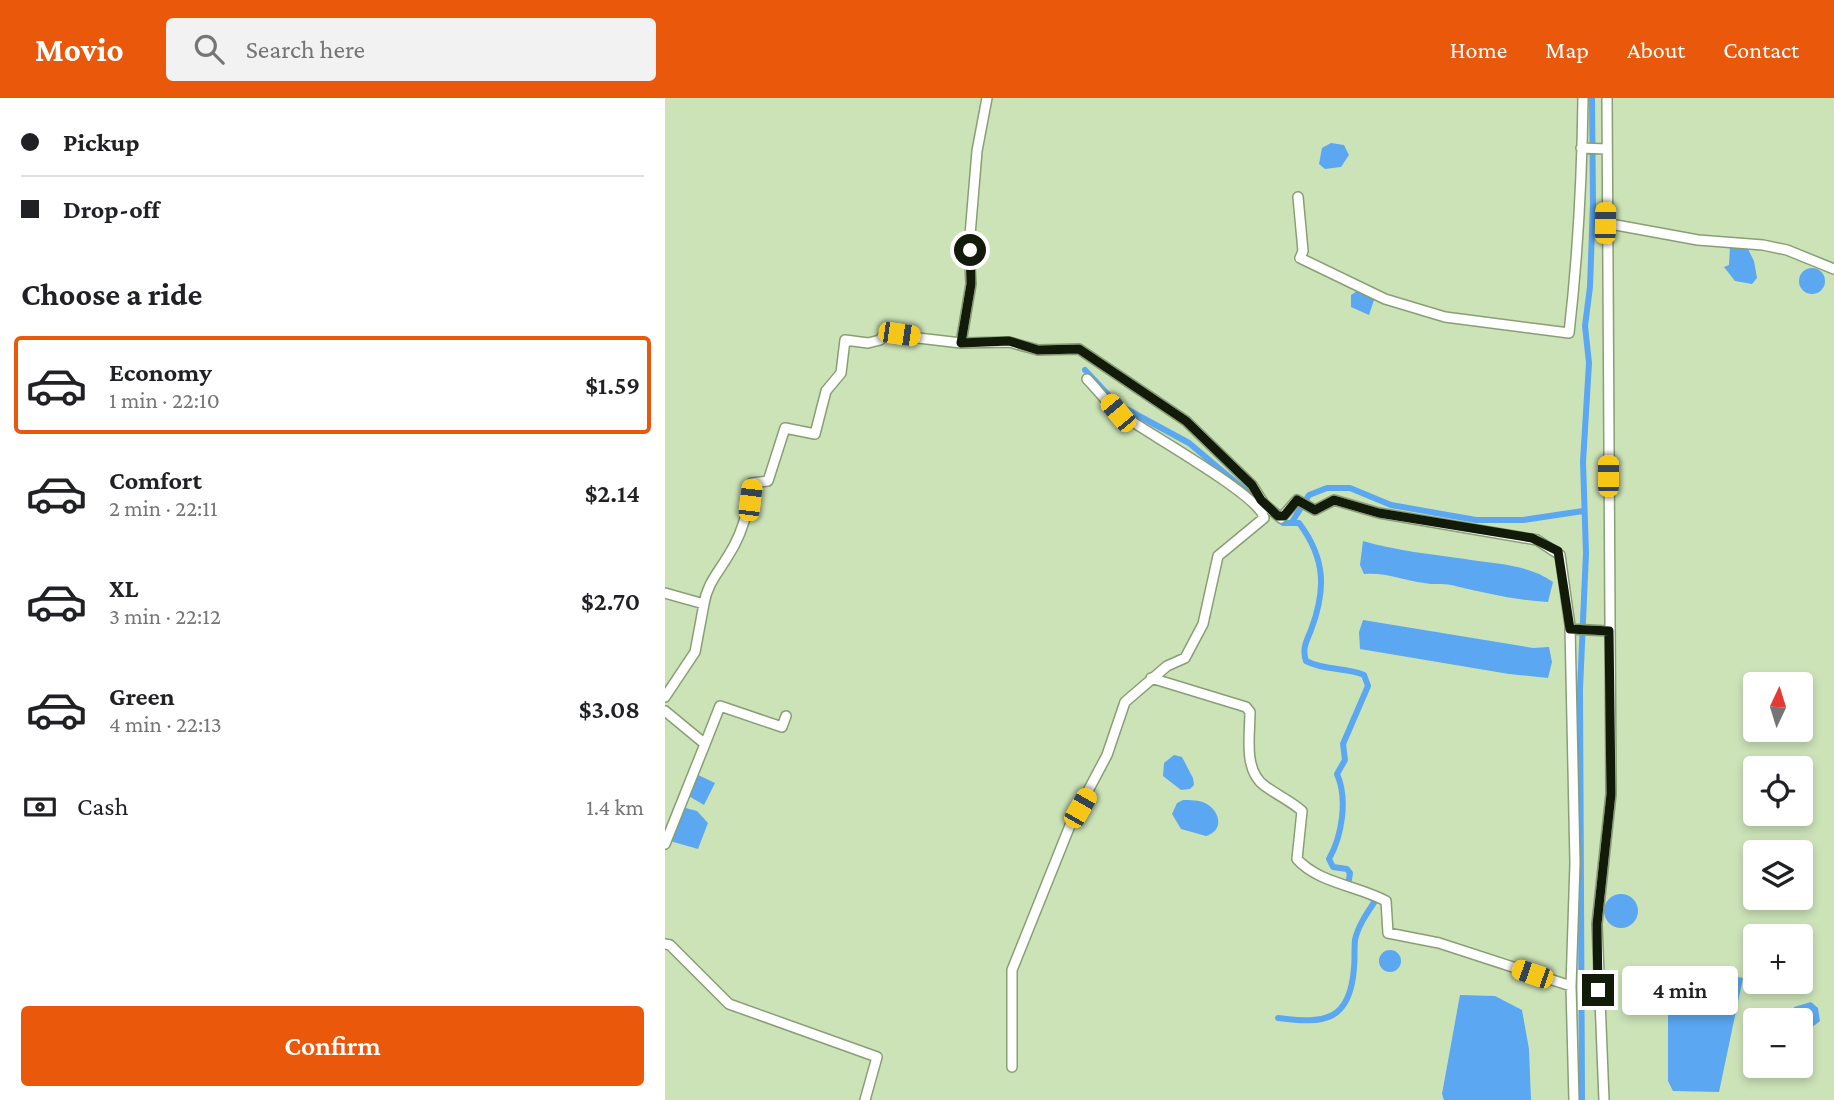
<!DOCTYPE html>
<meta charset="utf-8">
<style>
:root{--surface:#fff;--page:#f2f2f2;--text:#202124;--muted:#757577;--line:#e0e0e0;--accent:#ea580c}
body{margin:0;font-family:"Crimson Pro",serif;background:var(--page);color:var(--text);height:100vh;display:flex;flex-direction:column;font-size:26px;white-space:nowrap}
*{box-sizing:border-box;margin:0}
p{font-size:23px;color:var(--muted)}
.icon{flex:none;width:38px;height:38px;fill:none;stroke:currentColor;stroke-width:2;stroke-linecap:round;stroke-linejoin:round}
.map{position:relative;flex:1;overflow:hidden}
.panel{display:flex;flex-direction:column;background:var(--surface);width:665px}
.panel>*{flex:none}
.guide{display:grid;align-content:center;height:154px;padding:0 21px;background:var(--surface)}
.needle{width:46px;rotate:4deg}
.tools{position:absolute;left:1078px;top:574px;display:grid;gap:14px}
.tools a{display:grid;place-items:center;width:70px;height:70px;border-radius:7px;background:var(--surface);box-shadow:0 4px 10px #0003;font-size:35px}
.end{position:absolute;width:32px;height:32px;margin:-16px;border:9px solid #121a0a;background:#fff;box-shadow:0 0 0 4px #fff}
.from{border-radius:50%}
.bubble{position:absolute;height:49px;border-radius:7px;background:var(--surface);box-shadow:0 4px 10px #0003;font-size:23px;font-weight:600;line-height:49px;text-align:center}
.car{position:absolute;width:21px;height:42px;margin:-21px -10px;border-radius:9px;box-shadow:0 0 5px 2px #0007;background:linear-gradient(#f5c518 24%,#345 0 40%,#f5c518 0 76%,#345 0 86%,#f5c518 0)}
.guide b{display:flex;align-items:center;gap:24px;height:66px;font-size:26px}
.guide b+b{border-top:2px solid var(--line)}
.guide i{width:18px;height:18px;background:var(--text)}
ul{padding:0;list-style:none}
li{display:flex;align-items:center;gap:21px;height:98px;margin:0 14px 10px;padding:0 7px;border:4px solid transparent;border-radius:7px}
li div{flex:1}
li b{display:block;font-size:26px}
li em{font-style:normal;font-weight:600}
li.active{border-color:var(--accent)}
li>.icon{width:63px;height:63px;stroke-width:1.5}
h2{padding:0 21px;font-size:32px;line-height:84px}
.pay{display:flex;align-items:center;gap:18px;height:77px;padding:0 21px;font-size:26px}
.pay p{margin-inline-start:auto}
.button{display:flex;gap:14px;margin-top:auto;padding:14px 21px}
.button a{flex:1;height:80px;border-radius:7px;background:var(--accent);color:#fff;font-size:28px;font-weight:600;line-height:80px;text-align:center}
header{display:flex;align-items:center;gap:42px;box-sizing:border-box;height:98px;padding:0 35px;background:var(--accent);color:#fff}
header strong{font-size:33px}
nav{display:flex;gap:38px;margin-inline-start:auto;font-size:24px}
.search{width:490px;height:63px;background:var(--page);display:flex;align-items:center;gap:18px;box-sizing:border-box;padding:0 24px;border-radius:7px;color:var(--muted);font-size:26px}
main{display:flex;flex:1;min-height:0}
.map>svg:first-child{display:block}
.water{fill:#5ba7f1}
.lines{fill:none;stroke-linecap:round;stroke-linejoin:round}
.canal{stroke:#5ba7f1;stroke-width:6}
.minor-casing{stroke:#899e75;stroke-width:12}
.minor{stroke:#fff;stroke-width:9}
.route{stroke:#121a0a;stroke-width:9}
</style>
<header>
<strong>Movio</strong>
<div class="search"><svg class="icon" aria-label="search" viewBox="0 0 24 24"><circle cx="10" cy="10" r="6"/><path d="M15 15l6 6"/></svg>Search here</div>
<nav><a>Home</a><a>Map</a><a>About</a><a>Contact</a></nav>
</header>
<main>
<section class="panel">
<div class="guide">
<b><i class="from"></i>Pickup</b>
<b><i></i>Drop-off</b>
</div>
<h2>Choose a ride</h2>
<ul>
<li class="active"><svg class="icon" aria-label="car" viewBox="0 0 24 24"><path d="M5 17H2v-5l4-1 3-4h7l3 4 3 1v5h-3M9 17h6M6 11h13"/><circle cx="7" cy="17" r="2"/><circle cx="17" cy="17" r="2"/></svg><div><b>Economy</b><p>1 min · 22:10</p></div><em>$1.59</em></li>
<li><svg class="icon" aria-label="car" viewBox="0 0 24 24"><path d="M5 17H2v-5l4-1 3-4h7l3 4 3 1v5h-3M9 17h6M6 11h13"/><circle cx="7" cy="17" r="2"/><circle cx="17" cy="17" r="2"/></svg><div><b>Comfort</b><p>2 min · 22:11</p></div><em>$2.14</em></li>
<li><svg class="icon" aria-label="car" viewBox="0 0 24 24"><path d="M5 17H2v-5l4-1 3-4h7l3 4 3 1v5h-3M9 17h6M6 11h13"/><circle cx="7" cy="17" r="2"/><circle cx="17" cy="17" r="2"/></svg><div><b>XL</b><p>3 min · 22:12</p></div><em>$2.70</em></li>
<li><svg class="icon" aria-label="car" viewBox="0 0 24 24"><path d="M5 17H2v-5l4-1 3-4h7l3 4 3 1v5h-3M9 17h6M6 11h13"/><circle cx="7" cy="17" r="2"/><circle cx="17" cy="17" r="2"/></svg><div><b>Green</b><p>4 min · 22:13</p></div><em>$3.08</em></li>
</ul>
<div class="pay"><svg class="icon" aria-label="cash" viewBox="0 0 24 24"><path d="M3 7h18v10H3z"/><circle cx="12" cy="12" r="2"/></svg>Cash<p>1.4 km</p></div>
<div class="button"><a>Confirm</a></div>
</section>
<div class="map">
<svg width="1169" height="1002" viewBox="0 0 1169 1002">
<rect width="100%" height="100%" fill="#cce3b8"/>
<path class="water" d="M666,45l13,2 5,10 -8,12 -16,2 -6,-5 3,-16z
M1069,147l13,2 7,14 3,17 -5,6 -17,-3 -11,-14 5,-2 1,-18z
M1134 183a13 13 0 1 1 26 0a13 13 0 1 1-26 0Z
M692,193l17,9 -5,15 -18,-8v-12z
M698,443c34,10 68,13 102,18 30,5 63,5 88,23l-5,20c-33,-2 -64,-9 -97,-17 -8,-2 -18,0 -27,-2 -21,-3 -39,-11 -60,-9l-4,-9z
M698,522l170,28 16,-1 3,15 -4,16 -39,-4 -149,-25 -1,-17z
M509,657l8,2 11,21 1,7 -4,4 -9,1 -18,-14 1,-13z
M31,676l19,9 -11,22 -17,-10z
M518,702c7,0 16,0 22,3 16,8 19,28 1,33l-25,-7 -9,-15 5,-11z
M17,709l15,4 11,12 -10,26 -28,-8z
M939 813a17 17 0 1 1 34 0a17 17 0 1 1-34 0Z
M714 863a11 11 0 1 1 22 0a11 11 0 1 1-22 0Z
M1003,868l75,12 -24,114 -46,-1 -5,-10z
M795,897l35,1 27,14 7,39 2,51h-87l-2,-6z
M1146,904l7,6 2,13 -9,7 -10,-1v-7h-8l1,-13z"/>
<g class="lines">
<path class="canal" d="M420,272l32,34 72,39 70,59
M602,412l16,13h16c27,36 27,67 12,107 -5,12 -9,19 -5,31 19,10 39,6 58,14l4,11 -25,58 2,16 -8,14c11,25 5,62 -8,85l4,8 14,2 3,4 -2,13
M627,424l17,-27 18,-7h23l41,17 85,15h47l60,-9
M613,920c46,6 72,4 76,-50 1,-9 0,-19 1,-28 3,-14 12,-27 20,-39l-7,-6
M917,1002l-2,-411 6,-136 -3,-91 6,-99 -4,-37 5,-39 3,-84 -1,-105"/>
<g class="minor-casing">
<path id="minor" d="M916,50l25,1
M633,99l5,54 -3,7 85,41 60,18 124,16c9,-78 13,-156 14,-235
M940,125l93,17 65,5 24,5 47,19
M296,245l10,-59 -2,-37 8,-96 10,-53
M0,495l39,11 -9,48 -30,45
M39,506c3,-20 14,-31 24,-48 14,-21 21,-48 24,-73l16,-2 17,-53 30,6 11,-43 15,-18 4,-33 23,3 12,-3 4,-6 77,9 48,-1 29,8 41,-1 107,72 66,64 12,19 17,14 16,-18 18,10 19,-10 45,13 158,27 23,15 10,71 5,237 -4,123 3,114
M905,531l39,2
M486,580l95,29 4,5c0,23 -7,59 15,74 12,9 26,15 37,25l-5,48c21,24 62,27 89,42l2,32 51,10 132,43
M0,613l40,33 -40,100
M40,646l15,-38 62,21 4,-11
M0,846l5,1 59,59 148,53 -12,43
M347,969v-97l59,-147 36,-68 18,-53 42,-36 18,-8 18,-34 15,-68 46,-38c-4,-23 -119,-86 -143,-104 -13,-9 -23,-24 -34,-35
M939,1002l-7,-176 14,-130 -4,-696"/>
</g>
<use href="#minor" class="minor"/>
</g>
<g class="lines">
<path class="route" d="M305,152l1,34 -10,59 48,-2 29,9 41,-1 107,72 66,64 9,15 17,16h6l13,-16 18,10 19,-10 45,13 153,25 26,13 12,78 39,2 2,163 -14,130 1,66"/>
</g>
</svg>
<div class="tools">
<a><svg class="needle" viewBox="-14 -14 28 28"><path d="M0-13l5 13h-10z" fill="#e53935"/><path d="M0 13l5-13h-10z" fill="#757577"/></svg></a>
<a><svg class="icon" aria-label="locate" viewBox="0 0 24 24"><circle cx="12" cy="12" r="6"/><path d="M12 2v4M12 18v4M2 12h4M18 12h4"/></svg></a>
<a><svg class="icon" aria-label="layers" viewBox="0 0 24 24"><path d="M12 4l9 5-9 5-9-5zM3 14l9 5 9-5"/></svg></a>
<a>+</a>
<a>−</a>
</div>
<i class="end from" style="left:305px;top:152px"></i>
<i class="end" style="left:933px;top:892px"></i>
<div class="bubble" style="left:957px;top:868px;width:116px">4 min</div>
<i class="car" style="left:940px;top:125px;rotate:1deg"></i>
<i class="car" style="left:234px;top:236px;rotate:98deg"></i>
<i class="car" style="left:453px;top:315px;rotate:320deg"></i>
<i class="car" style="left:943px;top:378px;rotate:0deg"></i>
<i class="car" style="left:85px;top:402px;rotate:7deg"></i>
<i class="car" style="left:415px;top:710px;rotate:30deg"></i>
<i class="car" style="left:867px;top:876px;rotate:289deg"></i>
</div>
</main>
